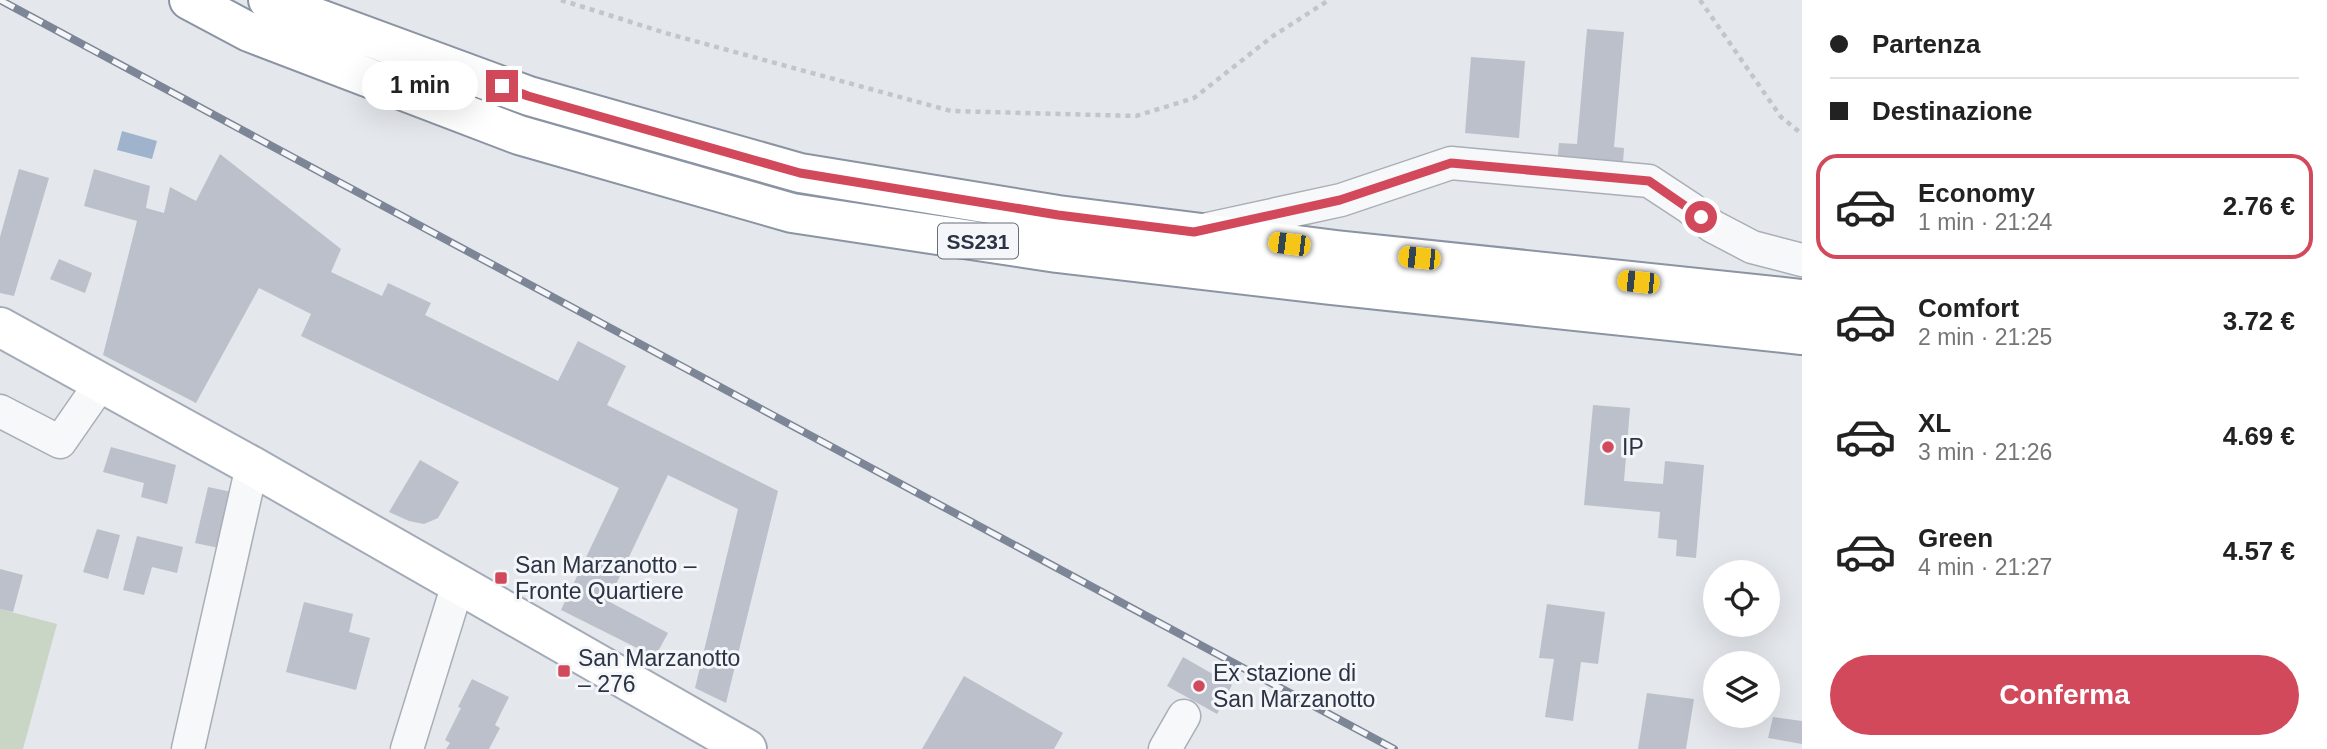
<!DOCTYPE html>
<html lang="it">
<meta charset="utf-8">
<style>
:root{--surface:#fff;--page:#f6f6f6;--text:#222;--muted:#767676;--line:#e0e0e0;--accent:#d1495b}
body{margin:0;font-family:Arial,sans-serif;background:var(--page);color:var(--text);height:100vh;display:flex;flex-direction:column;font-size:26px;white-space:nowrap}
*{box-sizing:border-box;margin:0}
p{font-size:23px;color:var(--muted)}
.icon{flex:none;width:38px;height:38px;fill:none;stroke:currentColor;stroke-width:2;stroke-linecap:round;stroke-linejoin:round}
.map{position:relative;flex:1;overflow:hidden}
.details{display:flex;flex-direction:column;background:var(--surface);width:525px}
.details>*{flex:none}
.guide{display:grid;align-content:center;height:154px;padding:0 28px;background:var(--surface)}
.fabs{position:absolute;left:1703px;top:560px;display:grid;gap:14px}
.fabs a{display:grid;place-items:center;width:77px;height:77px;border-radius:50%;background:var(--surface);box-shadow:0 7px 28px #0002;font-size:35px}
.end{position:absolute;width:32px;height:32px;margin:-16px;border:9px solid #d1495b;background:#fff;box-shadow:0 0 0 4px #fff}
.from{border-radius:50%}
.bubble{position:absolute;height:49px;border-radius:24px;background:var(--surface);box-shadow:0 7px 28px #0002;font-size:23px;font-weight:700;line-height:49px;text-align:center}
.car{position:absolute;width:21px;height:42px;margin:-21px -10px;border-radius:9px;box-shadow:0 0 5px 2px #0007;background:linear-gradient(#f5c518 24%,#345 0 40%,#f5c518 0 76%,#345 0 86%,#f5c518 0)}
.guide b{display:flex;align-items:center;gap:24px;height:66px;font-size:26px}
.guide b+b{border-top:2px solid var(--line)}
.guide i{width:18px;height:18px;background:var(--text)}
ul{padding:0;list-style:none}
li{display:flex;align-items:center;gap:21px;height:105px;margin:0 14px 10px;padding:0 14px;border:4px solid transparent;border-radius:21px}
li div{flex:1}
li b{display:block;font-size:26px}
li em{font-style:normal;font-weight:700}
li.active{border-color:var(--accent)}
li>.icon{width:63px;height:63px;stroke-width:1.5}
.action{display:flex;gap:14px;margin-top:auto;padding:14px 28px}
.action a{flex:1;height:80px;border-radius:42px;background:var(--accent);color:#fff;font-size:28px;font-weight:700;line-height:80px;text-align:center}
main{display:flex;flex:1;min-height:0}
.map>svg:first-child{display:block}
.garden{fill:#c9d6c5}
.water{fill:#9fb4cc}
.building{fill:#bbc0ca}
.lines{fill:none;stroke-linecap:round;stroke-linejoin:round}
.minor-casing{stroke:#a9aeb7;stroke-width:35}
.major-casing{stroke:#a3abb8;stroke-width:42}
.highway-casing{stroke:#8b94a3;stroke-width:42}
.path{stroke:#c2c5cb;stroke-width:4.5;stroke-dasharray:5 5;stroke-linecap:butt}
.minor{stroke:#f7f8fa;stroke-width:32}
.major{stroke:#fff;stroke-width:38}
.highway{stroke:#fff;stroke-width:38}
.rail-casing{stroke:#7d8696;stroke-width:8}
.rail{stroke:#f4f6f9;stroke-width:5;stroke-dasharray:16;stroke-linecap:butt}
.route{stroke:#d1495b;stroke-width:9}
.poi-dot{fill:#d1495b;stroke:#f4f6f9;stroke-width:2.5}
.labels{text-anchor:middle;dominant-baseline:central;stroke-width:6;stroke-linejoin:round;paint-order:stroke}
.shield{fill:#f4f6f9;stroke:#676e7b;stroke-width:2}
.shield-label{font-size:21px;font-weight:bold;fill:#2b3445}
.poi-label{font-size:23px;fill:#2b3445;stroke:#f4f6f9;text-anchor:start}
</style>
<main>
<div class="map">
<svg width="1802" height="749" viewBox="0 0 1802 749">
<rect width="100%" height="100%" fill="#e4e7ec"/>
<path class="garden" d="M0,609l57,15 -34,125h-23z"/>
<path class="water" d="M122,131l35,10 -5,18 -35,-9z"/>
<path class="building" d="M1587,29l37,3 -10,115 10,1 -3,45 -66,-5 4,-45 18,1z
M1471,57l54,4 -6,77 -54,-5z
M220,154l121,95 -10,23 51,24 6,-13 43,20 -6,12 133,66 20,-40 48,25 -19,39 171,86 -52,212 -31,-15 43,-179 -70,-34 -60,126 60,32 -13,24 -94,-47 58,-122 -318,-152 10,-22 -52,-26 -63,115 -93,-48 34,-134 -53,-15 10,-37 56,17 -4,22 18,5 6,-26 26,14z
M19,169l30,9 -35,118 -14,-3v-56z
M59,259l33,14 -7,20 -35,-14z
M1593,405l37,3 -6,73 39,3 2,-23 39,4 -8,93 -20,-2 1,-16 -19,-2 2,-26 -76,-7z
M111,447l65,18 -9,39 -26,-7 3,-14 -41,-11z
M420,460l39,22 -21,36 -14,6 -15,-3 -20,-9z
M208,487l24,5 -13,56 -24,-5z
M97,529l23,6 -12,44 -25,-7z
M137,536l46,11 -6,26 -25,-6 -8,28 -21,-5z
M0,569l23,6 -10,37 -13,-3z
M304,602l49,12 -4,18 21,6 -14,52 -70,-18z
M1547,604l58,8 -7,52 -17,-2 -8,59 -28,-4 9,-58 -15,-1z
M1183,657l49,28 -15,29 -50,-28z
M964,676l99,57 -9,16h-132z
M472,679l37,18 -14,28 5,3 -11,21h-43l4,-6 -5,-3 16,-32 -3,-1z
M1647,693l47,6 -8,50h-48z
M1773,717l29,4v23l-34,-6z"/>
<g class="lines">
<g class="minor-casing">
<path id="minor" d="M1208,229l133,-29 110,-37 198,18 41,27 22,18 40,21 50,13
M0,411l60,31 41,-59
M188,749l64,-283
M407,749l51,-165
M1165,749l19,-33"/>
</g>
<g class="major-casing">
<path id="major" d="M0,327l252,139 495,283"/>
</g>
<g class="highway-casing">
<path id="highway" d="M189,0l60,32 270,103 273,78 265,40 273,32 472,50
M268,0l261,96 271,77 258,42 278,35 466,49"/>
</g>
<path class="path" d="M561,0l108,34 282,77 185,5 58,-18 79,-62 56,-36
M1700,0l81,117 21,17"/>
<use href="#minor" class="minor"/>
<use href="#major" class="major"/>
<use href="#highway" class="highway"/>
<g class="rail-casing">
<path id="rail" d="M0,0l1394,749"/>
</g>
<use href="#rail" class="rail"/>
</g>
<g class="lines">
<path class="route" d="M502,86l26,10 272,77 258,42 136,17 146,-32 111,-37 198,18 52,36"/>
</g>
<g class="poi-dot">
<circle cx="1608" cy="447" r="7"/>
<rect x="494" y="571" width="14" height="14" rx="3.5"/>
<rect x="557" y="664" width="14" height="14" rx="3.5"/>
<circle cx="1199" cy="686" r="7"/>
</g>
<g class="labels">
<rect class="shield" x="938" y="223.5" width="80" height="35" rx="5"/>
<g class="shield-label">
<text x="978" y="241">SS231</text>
</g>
<g class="poi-label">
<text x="1622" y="447">IP</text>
<text x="515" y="565">San Marzanotto –<tspan x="515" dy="26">Fronte Quartiere</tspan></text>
<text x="578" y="658">San Marzanotto<tspan x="578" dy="26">– 276</tspan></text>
<text x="1213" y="673">Ex stazione di<tspan x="1213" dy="26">San Marzanotto</tspan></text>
</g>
</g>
</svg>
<div class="fabs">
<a><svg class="icon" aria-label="locate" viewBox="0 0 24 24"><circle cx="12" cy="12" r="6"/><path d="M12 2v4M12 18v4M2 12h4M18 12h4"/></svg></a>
<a><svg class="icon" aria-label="layers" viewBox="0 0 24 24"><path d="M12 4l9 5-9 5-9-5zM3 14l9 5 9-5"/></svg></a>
</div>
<i class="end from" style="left:1701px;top:217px"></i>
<i class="end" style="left:502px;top:86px"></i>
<div class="bubble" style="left:362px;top:61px;width:116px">1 min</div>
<i class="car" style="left:1289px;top:244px;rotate:277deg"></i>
<i class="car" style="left:1419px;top:258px;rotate:276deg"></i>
<i class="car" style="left:1638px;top:282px;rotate:276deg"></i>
</div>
<section class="details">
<div class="guide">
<b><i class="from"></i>Partenza</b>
<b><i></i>Destinazione</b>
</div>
<ul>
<li class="active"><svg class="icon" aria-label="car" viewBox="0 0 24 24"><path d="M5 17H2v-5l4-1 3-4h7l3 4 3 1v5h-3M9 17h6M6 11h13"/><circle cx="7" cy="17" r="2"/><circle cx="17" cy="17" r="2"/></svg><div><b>Economy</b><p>1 min · 21:24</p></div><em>2.76 €</em></li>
<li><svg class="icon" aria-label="car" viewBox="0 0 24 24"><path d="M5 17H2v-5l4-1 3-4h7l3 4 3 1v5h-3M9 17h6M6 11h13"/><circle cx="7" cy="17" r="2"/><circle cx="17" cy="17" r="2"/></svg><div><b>Comfort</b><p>2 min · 21:25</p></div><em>3.72 €</em></li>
<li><svg class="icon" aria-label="car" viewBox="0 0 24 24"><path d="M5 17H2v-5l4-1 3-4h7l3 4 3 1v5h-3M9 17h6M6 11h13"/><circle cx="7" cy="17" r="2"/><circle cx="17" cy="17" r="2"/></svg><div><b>XL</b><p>3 min · 21:26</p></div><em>4.69 €</em></li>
<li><svg class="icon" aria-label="car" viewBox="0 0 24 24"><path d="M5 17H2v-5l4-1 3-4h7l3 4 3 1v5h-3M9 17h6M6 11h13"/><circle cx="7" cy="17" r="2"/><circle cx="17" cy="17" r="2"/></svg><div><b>Green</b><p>4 min · 21:27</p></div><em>4.57 €</em></li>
</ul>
<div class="action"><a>Conferma</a></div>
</section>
</main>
